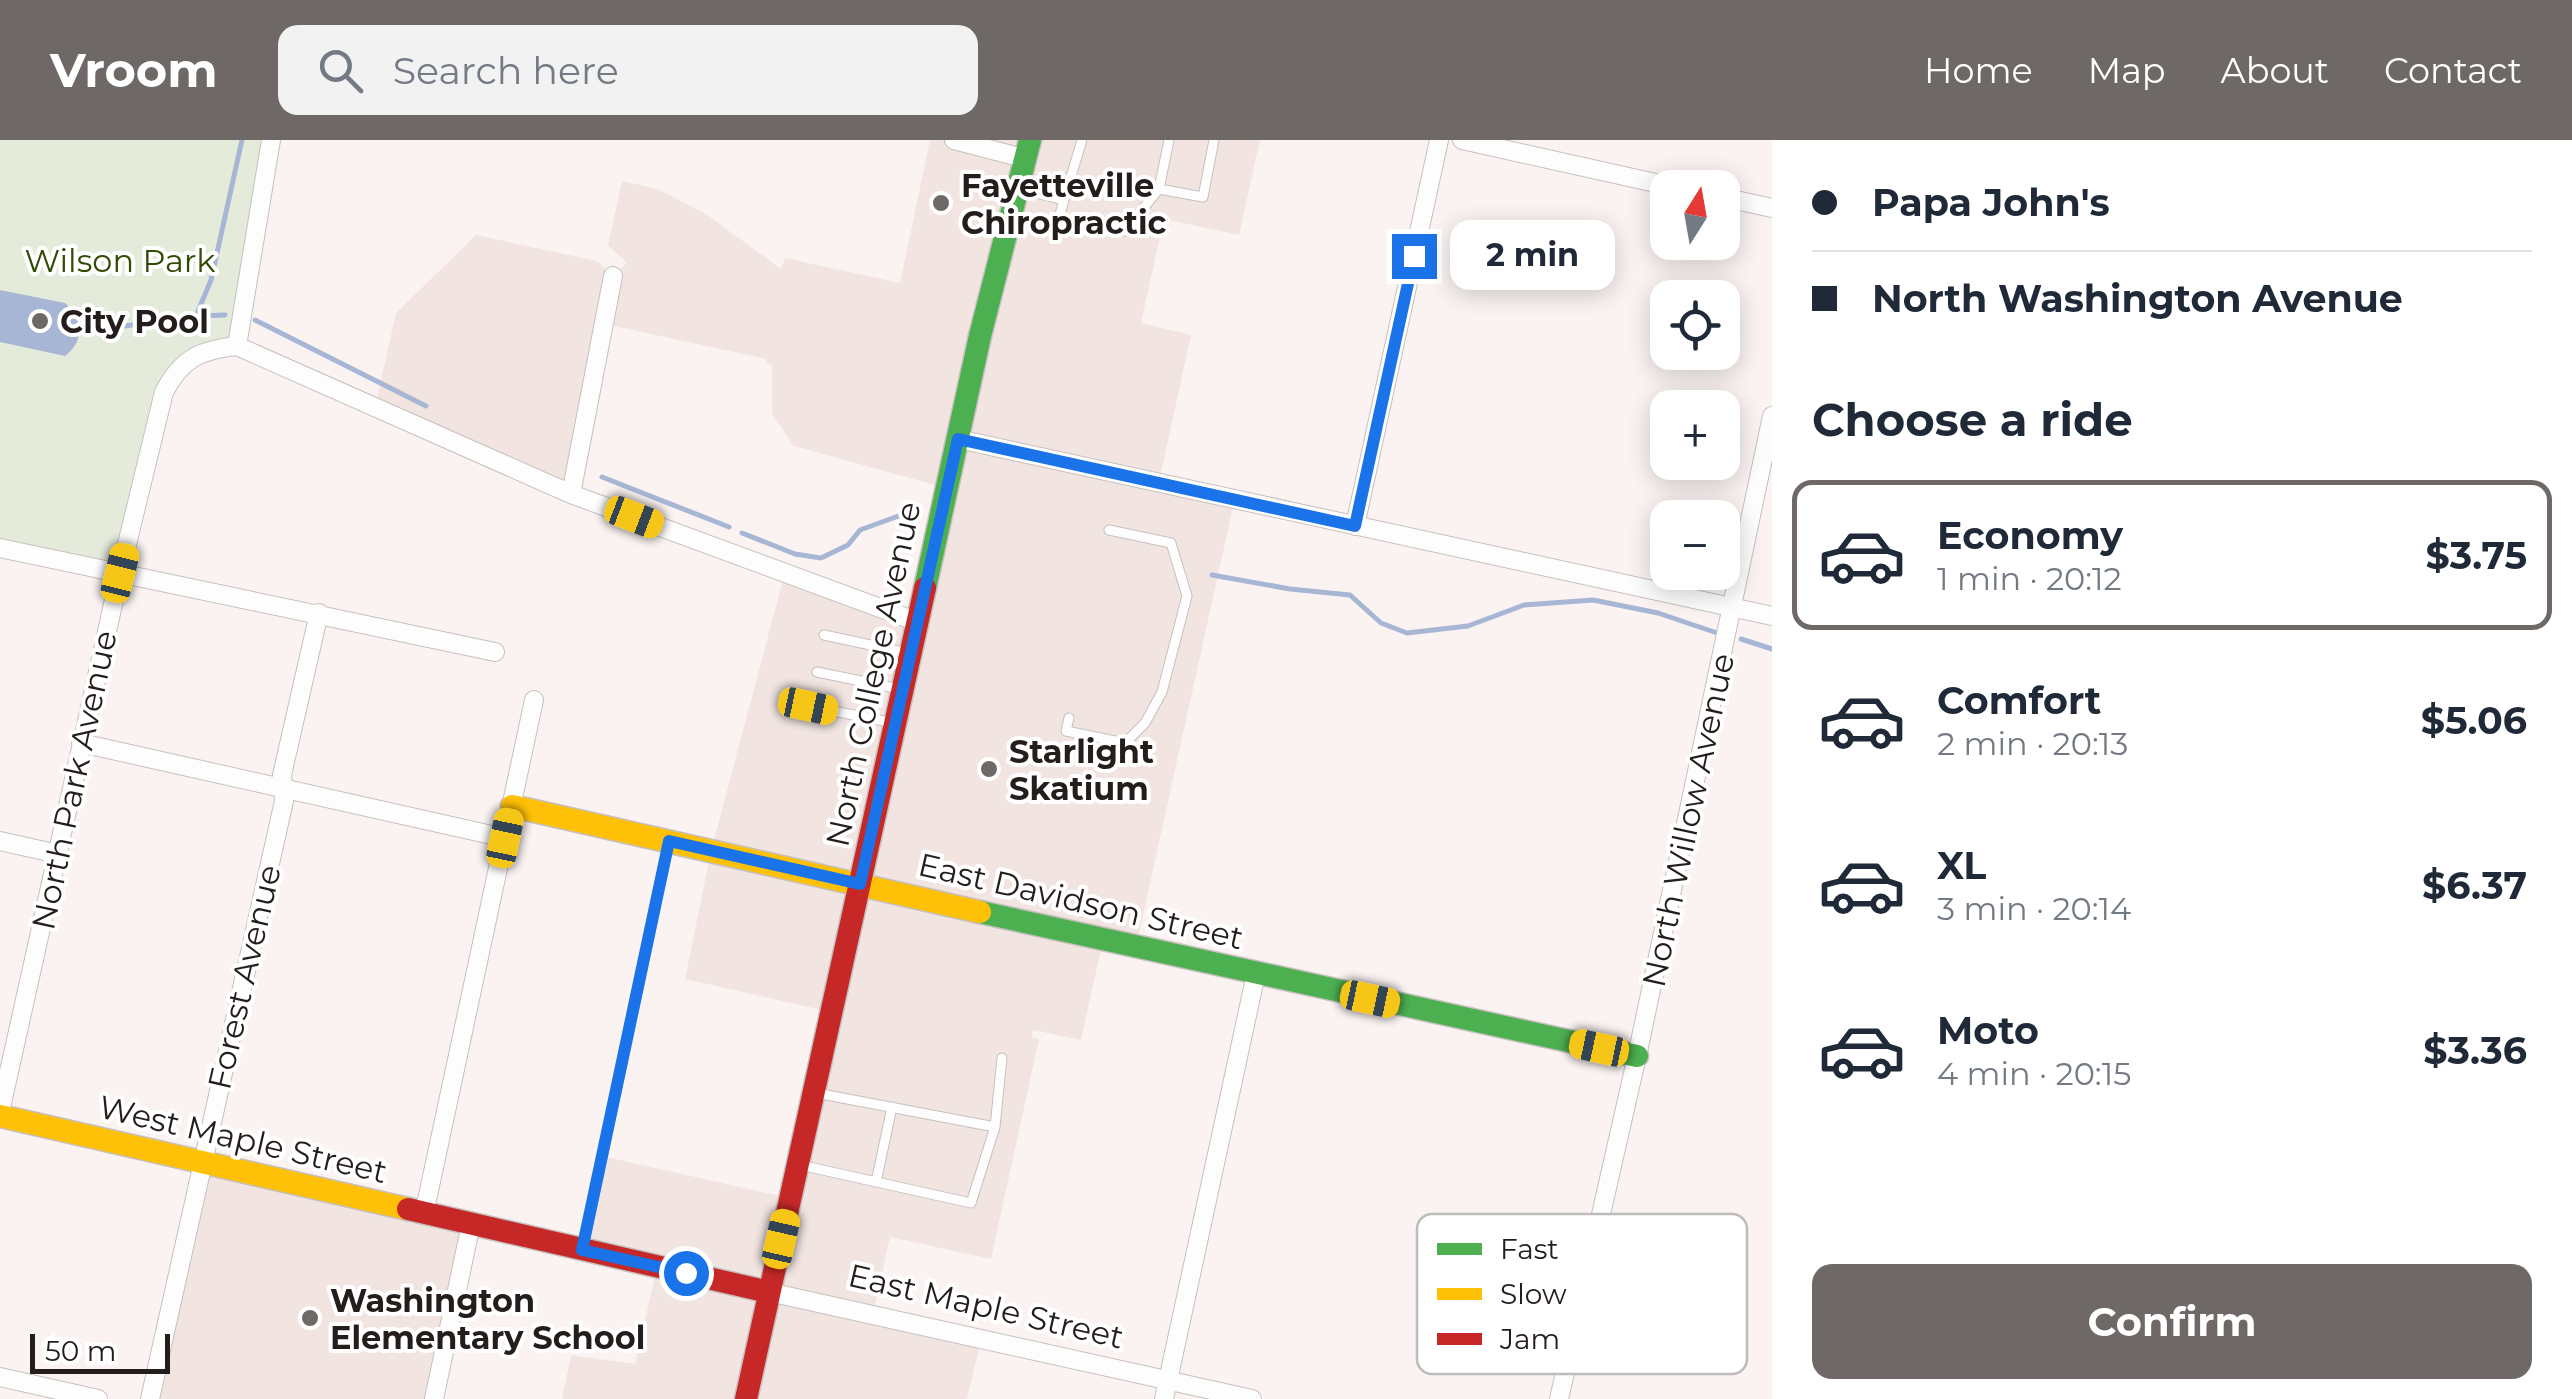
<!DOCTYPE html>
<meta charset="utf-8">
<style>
:root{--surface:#fff;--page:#f2f2f3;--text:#1f2937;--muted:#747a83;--line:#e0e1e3;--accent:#6e6866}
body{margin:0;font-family:Montserrat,sans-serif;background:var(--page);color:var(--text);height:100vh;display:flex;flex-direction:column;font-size:38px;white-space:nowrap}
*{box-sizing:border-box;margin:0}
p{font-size:32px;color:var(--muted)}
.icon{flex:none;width:55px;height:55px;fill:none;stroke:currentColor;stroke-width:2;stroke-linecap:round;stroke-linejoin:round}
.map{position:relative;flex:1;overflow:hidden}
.sheet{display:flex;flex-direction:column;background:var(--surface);width:800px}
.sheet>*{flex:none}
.hud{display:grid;align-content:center;height:220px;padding:0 40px;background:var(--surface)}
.needle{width:65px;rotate:11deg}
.fabs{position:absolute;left:1650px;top:30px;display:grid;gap:20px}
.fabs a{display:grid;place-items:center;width:90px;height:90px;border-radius:20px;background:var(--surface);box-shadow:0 5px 25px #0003;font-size:50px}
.scale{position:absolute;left:30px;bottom:25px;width:140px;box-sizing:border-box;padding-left:10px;border:5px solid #231d1b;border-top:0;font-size:28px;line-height:35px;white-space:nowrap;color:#231d1b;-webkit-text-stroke:8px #fff;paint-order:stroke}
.end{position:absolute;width:45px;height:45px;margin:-22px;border:12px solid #1a73e8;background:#fff;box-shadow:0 0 0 5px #fff}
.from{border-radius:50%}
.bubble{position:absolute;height:70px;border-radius:20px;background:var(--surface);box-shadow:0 5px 25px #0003;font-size:32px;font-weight:700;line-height:70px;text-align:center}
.car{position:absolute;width:30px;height:60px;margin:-30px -15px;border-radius:12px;box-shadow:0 0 8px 2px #0007;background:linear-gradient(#f5c518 24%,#345 0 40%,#f5c518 0 76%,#345 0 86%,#f5c518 0)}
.hud b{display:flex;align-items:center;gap:35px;height:95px;font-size:38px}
.hud b+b{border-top:2px solid var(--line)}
.hud i{width:25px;height:25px;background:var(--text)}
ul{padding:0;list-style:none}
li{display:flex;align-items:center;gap:30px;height:150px;margin:0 20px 15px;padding:0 20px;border:5px solid transparent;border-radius:20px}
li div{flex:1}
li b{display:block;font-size:38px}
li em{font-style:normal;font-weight:700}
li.selected{border-color:var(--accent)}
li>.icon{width:90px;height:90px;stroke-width:1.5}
h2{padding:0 40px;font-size:45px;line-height:120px}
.button{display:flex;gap:20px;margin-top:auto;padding:20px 40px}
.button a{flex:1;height:115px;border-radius:20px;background:var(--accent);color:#fff;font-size:40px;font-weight:700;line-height:115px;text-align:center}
header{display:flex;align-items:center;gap:60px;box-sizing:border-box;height:140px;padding:0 50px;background:var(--accent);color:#fff}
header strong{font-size:48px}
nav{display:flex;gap:55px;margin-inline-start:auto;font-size:35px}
.search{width:700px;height:90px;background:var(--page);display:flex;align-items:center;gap:25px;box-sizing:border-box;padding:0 35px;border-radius:20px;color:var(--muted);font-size:38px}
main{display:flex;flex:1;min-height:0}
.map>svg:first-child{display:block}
.built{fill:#f2e5e1}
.green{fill:#e5ebda}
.water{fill:#a7b6d4}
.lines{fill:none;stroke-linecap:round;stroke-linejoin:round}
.stream{stroke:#a7b6d4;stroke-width:5}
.lane-casing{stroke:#c6c0be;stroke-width:11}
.street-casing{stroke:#c6c0be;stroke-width:20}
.fast-casing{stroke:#c6c0be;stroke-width:25}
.slow-casing{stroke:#c6c0be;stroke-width:25}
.jam-casing{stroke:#c6c0be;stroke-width:25}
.lane{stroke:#fefdfd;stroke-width:9}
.street{stroke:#fefdfd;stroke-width:18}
.fast{stroke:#4caf50;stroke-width:22}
.slow{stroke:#ffc107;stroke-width:22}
.jam{stroke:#c62828;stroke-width:22}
.route{stroke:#1a73e8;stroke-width:12}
.poi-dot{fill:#6e6866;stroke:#fff;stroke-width:4}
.labels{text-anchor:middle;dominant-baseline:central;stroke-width:8;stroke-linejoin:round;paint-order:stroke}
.poi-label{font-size:32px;font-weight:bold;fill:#231d1b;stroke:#fff;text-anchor:start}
.park-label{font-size:32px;fill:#304c05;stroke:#fff}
.street-label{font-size:32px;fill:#231d1b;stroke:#fff}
.key{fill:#fff;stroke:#bdbbbb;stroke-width:2.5}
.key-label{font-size:28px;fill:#231d1b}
</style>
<header>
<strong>Vroom</strong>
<div class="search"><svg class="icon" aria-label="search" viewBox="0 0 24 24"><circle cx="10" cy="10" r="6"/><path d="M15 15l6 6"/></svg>Search here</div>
<nav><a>Home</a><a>Map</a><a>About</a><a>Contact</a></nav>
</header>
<main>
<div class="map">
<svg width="1772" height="1259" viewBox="0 0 1772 1259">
<rect width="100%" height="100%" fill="#faf3f2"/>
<path class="built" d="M930,0h330l-21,95 -75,-16 -23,104 50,12 -32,147 76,16 -99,449 -33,-7 -22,100 -48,-10 -1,7 7,2 -48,220 -101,-22 -17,77 108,25 -14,60h-405l9,-44 64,9 22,-97 -75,-18 20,-93 187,42 42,-186 -146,-33 26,-128 74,-279 133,49 28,-133 -152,-42 -22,-33v-48l-6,-2v-4l-161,-35 -34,170 -196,-87 21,-94 80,-78 121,26 16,14 14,-12 -19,-18 14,-64 36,8 48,25 75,55 4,-11 115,25z
M202,1023l269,61 -37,175h-284z"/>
<path class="green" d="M0,0h271l-34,206 -64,30 -53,197 -120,-25z"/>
<path class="water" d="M0,150l65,13c18,15 20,38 0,53l-65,-14z"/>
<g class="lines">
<path class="stream" d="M196,176l15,-36 31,-140
M255,180l171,86
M103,189l93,-13 29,-1
M602,337l127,50
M742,393l53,21 26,4 27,-13 12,-15 52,-19
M1212,435l78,14 60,6 31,28 26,10 61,-7 56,-21 69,-5 65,13 62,21
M1741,499l31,10"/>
<g class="lane-casing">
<path id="lane" d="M1169,0l-10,49 44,8 11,-57
M1023,50l41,10 18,-60
M1064,60l-5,18 66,13 34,-42
M824,495l84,18
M817,532l83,17
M808,566l81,16
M1069,578l-3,13 59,12 20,-20 17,-31 25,-96 -16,-53 -62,-13
M816,953l179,34
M800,1025l171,38 24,-76 7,-69
M876,1042l16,-75
M583,1107l85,-401"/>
</g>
<g class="street-casing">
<path id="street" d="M954,0l69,18
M1462,0l216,48
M1722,57l50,11
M237,206l334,148 347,128
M237,206l34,-206
M958,299l814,177
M571,354l42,-218
M1355,386l84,-386
M0,408l495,104
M81,603l424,95
M0,701l58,13
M0,972l120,-539 44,-181c18,-34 36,-42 73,-46
M424,1074l110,-514
M769,1152l483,107
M0,1237l98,22
M150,1259l134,-598 -2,-26 37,-162
M434,1259l37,-175
M1164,1259l92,-425
M1559,1259l78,-343 135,-640"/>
</g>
<g class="fast-casing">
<path id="fast" d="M925,448l55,-252 50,-196
M980,772l657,144"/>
</g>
<g class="slow-casing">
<path id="slow" d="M512,666l468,106
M0,976l408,93"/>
</g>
<g class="jam-casing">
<path id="jam" d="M408,1069l361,83
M746,1259l179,-811"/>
</g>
<use href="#lane" class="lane"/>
<use href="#street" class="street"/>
<use href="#fast" class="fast"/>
<use href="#slow" class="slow"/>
<use href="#jam" class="jam"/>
</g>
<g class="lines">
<path class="route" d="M686,1133l-104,-23 87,-409 191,43 98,-445 397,87 59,-270"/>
</g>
<g class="poi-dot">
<circle cx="941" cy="63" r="10"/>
<circle cx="40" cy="181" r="10"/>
<circle cx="989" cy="629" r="10"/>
<circle cx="310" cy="1178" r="10"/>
</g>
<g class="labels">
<g class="poi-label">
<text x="961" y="45">Fayetteville<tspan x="961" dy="37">Chiropractic</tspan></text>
<text x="60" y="181">City Pool</text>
<text x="1009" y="611">Starlight<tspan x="1009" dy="37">Skatium</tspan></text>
<text x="330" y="1160">Washington<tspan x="330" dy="37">Elementary School</tspan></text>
</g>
<g class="park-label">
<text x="120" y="120">Wilson Park</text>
</g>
<g class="street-label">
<text transform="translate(873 534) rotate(-78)">North College Avenue</text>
<text transform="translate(74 640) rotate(-78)">North Park Avenue</text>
<text transform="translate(1688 680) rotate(-78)">North Willow Avenue</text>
<text transform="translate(1081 761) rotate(13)">East Davidson Street</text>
<text transform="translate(244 837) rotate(-77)">Forest Avenue</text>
<text transform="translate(243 999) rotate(13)">West Maple Street</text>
<text transform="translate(986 1166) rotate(13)">East Maple Street</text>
</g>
</g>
<rect x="1417" y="1074" width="330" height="160" rx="15" class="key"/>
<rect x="1437" y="1103" width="45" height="12" fill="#4caf50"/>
<rect x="1437" y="1148" width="45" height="12" fill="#ffc107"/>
<rect x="1437" y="1193" width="45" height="12" fill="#c62828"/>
<g class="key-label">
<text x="1500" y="1119">Fast</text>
<text x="1500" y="1164">Slow</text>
<text x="1500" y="1209">Jam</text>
</g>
</svg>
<div class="fabs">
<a><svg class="needle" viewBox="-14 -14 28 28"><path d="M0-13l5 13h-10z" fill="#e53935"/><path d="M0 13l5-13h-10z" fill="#747a83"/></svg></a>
<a><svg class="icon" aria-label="locate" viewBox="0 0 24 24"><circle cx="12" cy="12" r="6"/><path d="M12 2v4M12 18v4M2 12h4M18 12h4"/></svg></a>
<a>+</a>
<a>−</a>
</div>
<div class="scale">50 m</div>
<i class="end from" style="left:686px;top:1133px"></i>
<i class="end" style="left:1414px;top:116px"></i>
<div class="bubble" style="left:1450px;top:80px;width:165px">2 min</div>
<i class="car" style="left:634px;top:377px;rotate:111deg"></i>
<i class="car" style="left:120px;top:433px;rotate:14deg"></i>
<i class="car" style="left:808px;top:566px;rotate:102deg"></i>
<i class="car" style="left:505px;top:698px;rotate:12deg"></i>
<i class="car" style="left:1370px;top:859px;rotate:102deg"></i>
<i class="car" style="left:1599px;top:908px;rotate:282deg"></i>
<i class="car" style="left:781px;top:1099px;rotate:13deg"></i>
</div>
<section class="sheet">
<div class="hud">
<b><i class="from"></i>Papa John's</b>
<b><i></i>North Washington Avenue</b>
</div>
<h2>Choose a ride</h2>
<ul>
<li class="selected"><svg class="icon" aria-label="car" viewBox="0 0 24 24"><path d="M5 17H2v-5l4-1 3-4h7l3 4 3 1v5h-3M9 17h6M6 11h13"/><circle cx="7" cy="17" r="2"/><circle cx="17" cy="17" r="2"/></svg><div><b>Economy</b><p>1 min · 20:12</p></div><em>$3.75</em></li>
<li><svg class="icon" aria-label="car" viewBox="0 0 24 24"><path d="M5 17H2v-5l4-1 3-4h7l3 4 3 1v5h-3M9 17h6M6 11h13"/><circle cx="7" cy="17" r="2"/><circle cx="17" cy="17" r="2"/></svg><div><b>Comfort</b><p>2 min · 20:13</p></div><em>$5.06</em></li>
<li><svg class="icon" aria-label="car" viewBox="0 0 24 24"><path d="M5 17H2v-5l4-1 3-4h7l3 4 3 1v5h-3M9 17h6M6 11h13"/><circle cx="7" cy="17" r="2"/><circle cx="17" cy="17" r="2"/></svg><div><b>XL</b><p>3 min · 20:14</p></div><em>$6.37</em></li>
<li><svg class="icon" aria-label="car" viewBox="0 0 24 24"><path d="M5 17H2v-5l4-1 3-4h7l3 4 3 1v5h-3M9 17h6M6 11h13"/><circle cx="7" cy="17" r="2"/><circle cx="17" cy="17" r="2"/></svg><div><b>Moto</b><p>4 min · 20:15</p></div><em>$3.36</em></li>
</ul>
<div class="button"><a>Confirm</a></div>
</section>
</main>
